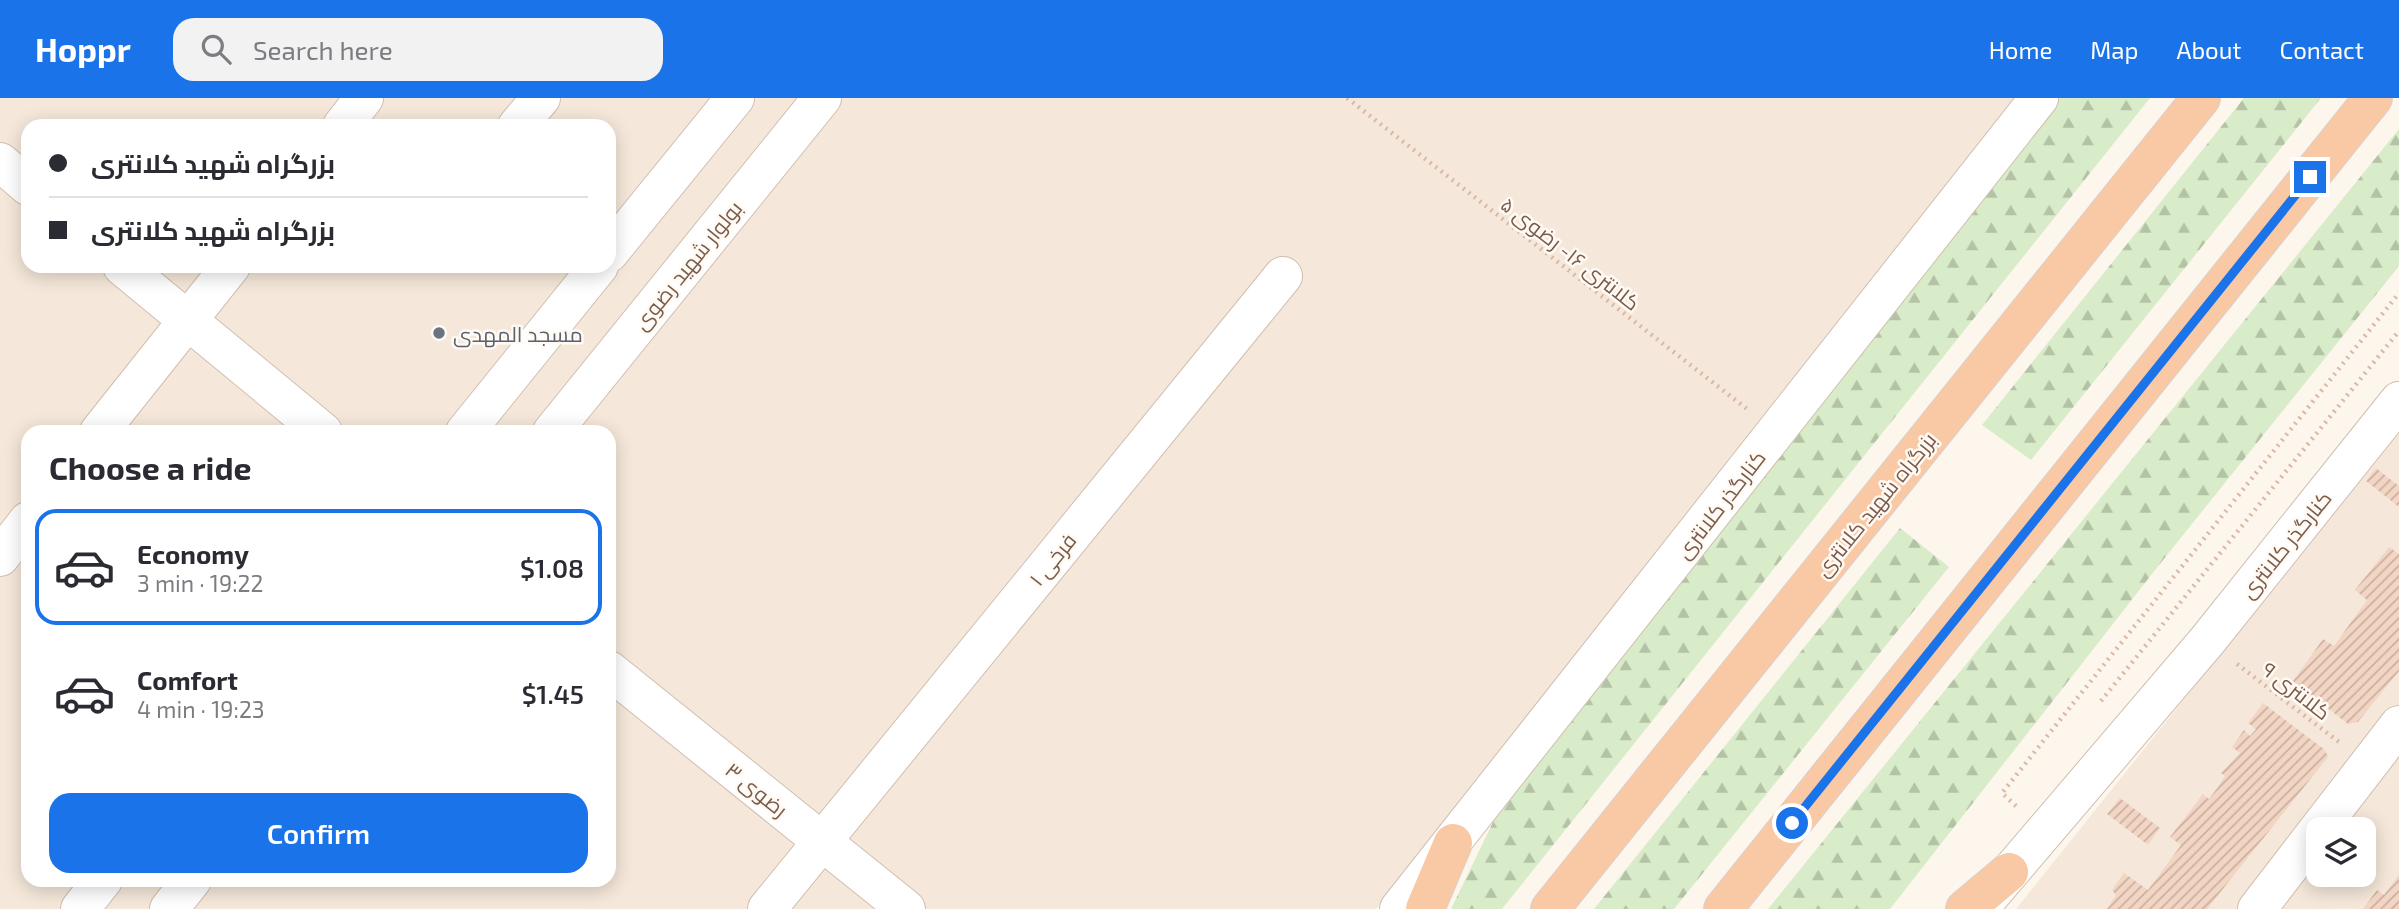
<!DOCTYPE html>
<meta charset="utf-8">
<style>
:root{--surface:#fff;--page:#f2f2f3;--text:#2b2b33;--muted:#7c7c81;--line:#e1e1e2;--accent:#1a73e8}
body{margin:0;font-family:"Exo 2",Cairo,sans-serif;background:var(--page);color:var(--text);height:100vh;display:flex;flex-direction:column;font-size:26px;white-space:nowrap}
*{box-sizing:border-box;margin:0}
p{font-size:23px;color:var(--muted)}
.icon{flex:none;width:38px;height:38px;fill:none;stroke:currentColor;stroke-width:2;stroke-linecap:round;stroke-linejoin:round}
.map{position:relative;flex:1;overflow:hidden}
.details{position:absolute;left:21px;top:327px;width:595px;height:462px;display:flex;flex-direction:column;background:var(--surface);border-radius:21px;box-shadow:0 4px 18px #0003}
.details>*{flex:none}
.guide{position:absolute;left:21px;top:21px;width:595px;height:154px;border-radius:21px;box-shadow:0 4px 18px #0003;display:grid;align-content:center;height:154px;padding:0 28px;background:var(--surface)}
.buttons{position:absolute;left:2306px;top:719px;display:grid;gap:14px}
.buttons a{display:grid;place-items:center;width:70px;height:70px;border-radius:14px;background:var(--surface);box-shadow:0 4px 18px #0003;font-size:35px}
.end{position:absolute;width:32px;height:32px;margin:-16px;border:9px solid #1a73e8;background:#fff;box-shadow:0 0 0 4px #fff}
.from{border-radius:50%}
.guide b{display:flex;align-items:center;gap:24px;height:66px;font-size:26px}
.guide b+b{border-top:2px solid var(--line)}
.guide i{width:18px;height:18px;background:var(--text)}
ul{padding:0;list-style:none}
li{display:flex;align-items:center;gap:21px;height:116px;margin:0 14px 10px;padding:0 14px;border:4px solid transparent;border-radius:21px}
li div{flex:1}
li b{display:block;font-size:26px}
li em{font-style:normal;font-weight:600}
li.selected{border-color:var(--accent)}
li>.icon{width:63px;height:63px;stroke-width:1.5}
h2{padding:0 28px;font-size:32px;line-height:84px}
.primary-button{display:flex;gap:14px;margin-top:auto;padding:14px 28px}
.primary-button a{flex:1;height:80px;border-radius:21px;background:var(--accent);color:#fff;font-size:28px;font-weight:600;line-height:80px;text-align:center}
header{display:flex;align-items:center;gap:42px;box-sizing:border-box;height:98px;padding:0 35px;background:var(--accent);color:#fff}
header strong{font-size:33px}
nav{display:flex;gap:38px;margin-inline-start:auto;font-size:24px}
.search{width:490px;height:63px;background:var(--page);display:flex;align-items:center;gap:18px;box-sizing:border-box;padding:0 24px;border-radius:21px;color:var(--muted);font-size:26px}
.map>svg:first-child{display:block}
.residential{fill:#f5e8da;fill-rule:evenodd}
.forest{fill:url(#forest-firs)}
.building{fill:url(#building-hatch)}
.lines{fill:none;stroke-linecap:round;stroke-linejoin:round}
.minor-casing{stroke:#d1beb0;stroke-width:40}
.tertiary-casing{stroke:#d1beb0;stroke-width:40}
.trunk-casing{stroke:#dad1cd;stroke-width:40}
.path{stroke:#d9b8a5;stroke-width:4.5;stroke-dasharray:2 5;stroke-linecap:butt}
.minor{stroke:#fff;stroke-width:38}
.tertiary{stroke:#fff;stroke-width:38}
.trunk{stroke:#f9c8a4;stroke-width:38}
.route{stroke:#1a73e8;stroke-width:9}
.worship-dot{fill:#6b7280;stroke:#fffaf3;stroke-width:2.5}
.labels{text-anchor:middle;dominant-baseline:central;stroke-width:5;stroke-linejoin:round;paint-order:stroke}
.street-label{font-size:21px;fill:#7a5c4d;stroke:#fffaf3}
.worship-label{font-size:21px;fill:#5b616d;stroke:#fffaf3;text-anchor:start}
</style>
<header>
<strong>Hoppr</strong>
<div class="search"><svg class="icon" aria-label="search" viewBox="0 0 24 24"><circle cx="10" cy="10" r="6"/><path d="M15 15l6 6"/></svg>Search here</div>
<nav><a>Home</a><a>Map</a><a>About</a><a>Contact</a></nav>
</header>
<div class="map">
<svg width="2399" height="811" viewBox="0 0 2399 811">
<defs>
<pattern id="forest-firs" width="22" height="20" patternUnits="userSpaceOnUse" patternTransform="scale(1.75)"><rect width="22" height="20" fill="#d8ecc9"/><path d="M5 1l3.5 6h-7zM16 11l3.5 6h-7z" fill="#b4c2a5"/></pattern>
<pattern id="building-hatch" width="6" height="6" patternUnits="userSpaceOnUse" patternTransform="scale(1.75)"><rect width="6" height="6" fill="#f3d5c3"/><path d="M-1 1l2-2M0 6l6-6M5 7l2-2" fill="none" stroke="#cab0a1"/></pattern>
</defs>
<rect width="100%" height="100%" fill="#fdf6ec"/>
<path class="residential" d="M0,0h2025l-649,811h-1376zM28,28h581v140h-581zM28,334h581v448h-581z
M2399,333v478h-383zM2319,732h45v45h-45z"/>
<path class="forest" d="M2060,0h90l-648,811h-51l62,-128 45,-63z
M2244,0h77l-290,362 -49,-35z
M2399,31v137l-240,299 -269,344h-122z
M1900,430l49,39 -275,342h-80z"/>
<path class="building" d="M2376,370l23,18v21l-33,-26z
M2389,449l10,7v117l-41,51 -10,2 -55,-43 30,-42 11,7 33,-46 -12,-10z
M2263,605l62,47 3,7 -121,152h-100l9,-14 -4,-5 12,-17 24,17 33,-45 -11,-8 33,-43 6,5 9,-12 7,-11 -4,-3 19,-20 -8,-6 12,-17 6,6 6,-7 -8,-6z
M2120,700l40,30 -12,17 -41,-31z
M2399,777v34h-36l14,-19 7,5z"/>
<g class="lines">
<g class="minor-casing">
<path id="minor" d="M342,28l22,-28
M517,28l24,-28
M0,64l28,24
M122,168l201,166
M99,334l132,-166
M0,459l28,-36
M609,572l297,239
M1987,801l220,-258 192,-240
M767,811l516,-633
M1399,811l640,-811
M2257,811l142,-184"/>
</g>
<g class="tertiary-casing">
<path id="tertiary" d="M609,155l126,-155
M465,334l134,-166
M552,334l270,-334
M80,811l23,-29
M169,811l23,-29"/>
</g>
<g class="trunk-casing">
<path id="trunk" d="M1425,811l28,-66
M1550,811l651,-811
M1723,811l650,-811
M1965,811l44,-37"/>
</g>
<path class="path" d="M1347,0l400,311
M2237,566l102,78
M2101,603l298,-370
M2016,708l-14,-13 397,-500"/>
<use href="#minor" class="minor"/>
<use href="#tertiary" class="tertiary"/>
<use href="#trunk" class="trunk"/>
</g>
<g class="lines">
<path class="route" d="M1792,725l518,-646"/>
</g>
<circle class="worship-dot" cx="439" cy="235" r="7"/>
<g class="labels">
<g class="street-label">
<text transform="translate(1571 155) rotate(38)">کلانتری ۱۶- رضوی ۵</text>
<text transform="translate(687 167) rotate(-51)">بولوار شهید رضوی</text>
<text transform="translate(1720 406) rotate(-52)">کنارگذر کلانتری</text>
<text transform="translate(1875 406) rotate(-51)">بزرگراه شهید کلانتری</text>
<text transform="translate(2285 446) rotate(-51)">کنارگذر کلانتری</text>
<text transform="translate(1052 461) rotate(-51)">فرخی ۱</text>
<text transform="translate(2297 592) rotate(38)">کلانتری ۹</text>
<text transform="translate(757 691) rotate(39)">رضوی ۳</text>
</g>
<g class="worship-label">
<text x="453" y="235">مسجد المهدی</text>
</g>
</g>
</svg>
<div class="buttons">
<a><svg class="icon" aria-label="layers" viewBox="0 0 24 24"><path d="M12 4l9 5-9 5-9-5zM3 14l9 5 9-5"/></svg></a>
</div>
<i class="end from" style="left:1792px;top:725px"></i>
<i class="end" style="left:2310px;top:79px"></i>
<div class="guide">
<b><i class="from"></i>بزرگراه شهید کلانتری</b>
<b><i></i>بزرگراه شهید کلانتری</b>
</div>
<section class="details">
<h2>Choose a ride</h2>
<ul>
<li class="selected"><svg class="icon" aria-label="car" viewBox="0 0 24 24"><path d="M5 17H2v-5l4-1 3-4h7l3 4 3 1v5h-3M9 17h6M6 11h13"/><circle cx="7" cy="17" r="2"/><circle cx="17" cy="17" r="2"/></svg><div><b>Economy</b><p>3 min · 19:22</p></div><em>$1.08</em></li>
<li><svg class="icon" aria-label="car" viewBox="0 0 24 24"><path d="M5 17H2v-5l4-1 3-4h7l3 4 3 1v5h-3M9 17h6M6 11h13"/><circle cx="7" cy="17" r="2"/><circle cx="17" cy="17" r="2"/></svg><div><b>Comfort</b><p>4 min · 19:23</p></div><em>$1.45</em></li>
</ul>
<div class="primary-button"><a>Confirm</a></div>
</section>
</div>
